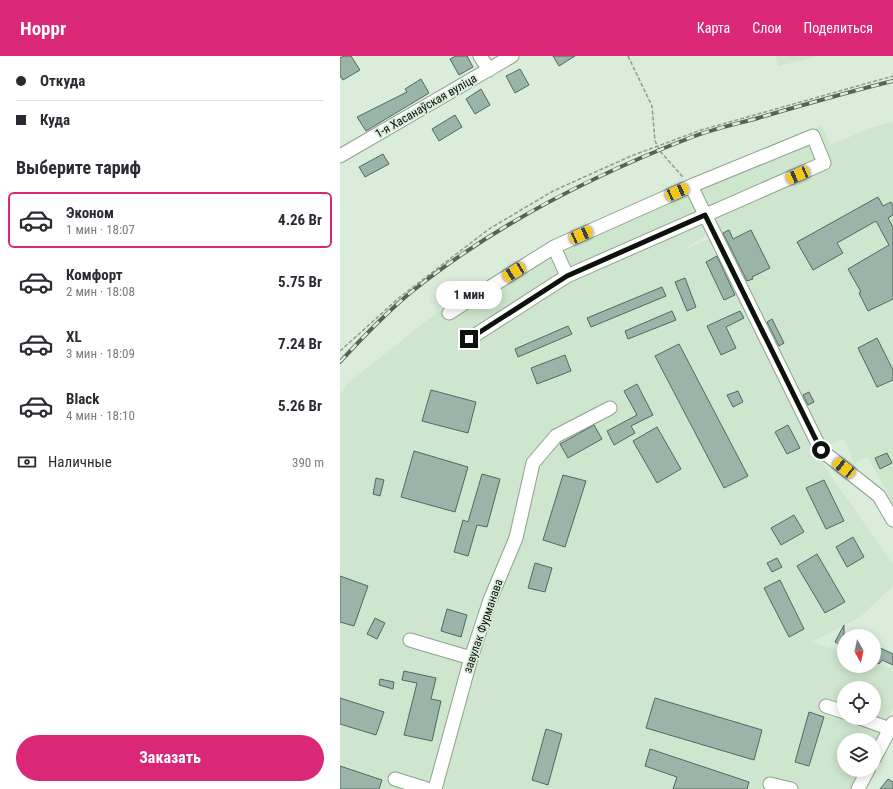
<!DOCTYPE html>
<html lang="ru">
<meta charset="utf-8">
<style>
:root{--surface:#fff;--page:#f2f2f3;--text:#2b2b33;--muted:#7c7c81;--line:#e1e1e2;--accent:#db2777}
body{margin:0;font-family:"Roboto Condensed",sans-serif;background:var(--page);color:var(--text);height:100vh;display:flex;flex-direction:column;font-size:15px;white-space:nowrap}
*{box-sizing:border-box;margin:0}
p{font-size:13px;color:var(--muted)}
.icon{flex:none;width:22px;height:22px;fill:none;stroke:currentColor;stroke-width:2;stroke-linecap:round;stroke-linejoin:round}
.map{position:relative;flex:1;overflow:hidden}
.panel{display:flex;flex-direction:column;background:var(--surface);width:340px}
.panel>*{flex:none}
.top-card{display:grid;align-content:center;height:88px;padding:0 16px;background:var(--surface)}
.needle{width:26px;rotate:171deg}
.buttons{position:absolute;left:497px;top:573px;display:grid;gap:8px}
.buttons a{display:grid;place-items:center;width:44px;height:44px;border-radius:50%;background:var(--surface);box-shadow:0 2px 10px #0003;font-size:20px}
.end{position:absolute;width:18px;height:18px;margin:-9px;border:5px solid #0c120c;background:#fff;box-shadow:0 0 0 2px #fff}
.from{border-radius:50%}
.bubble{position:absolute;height:28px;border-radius:14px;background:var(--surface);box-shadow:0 2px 10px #0003;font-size:13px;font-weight:700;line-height:28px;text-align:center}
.car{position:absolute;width:12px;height:24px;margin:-12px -6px;border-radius:5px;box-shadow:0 0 3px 1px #0007;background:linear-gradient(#f5c518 24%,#345 0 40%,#f5c518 0 76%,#345 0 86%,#f5c518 0)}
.top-card b{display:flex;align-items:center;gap:14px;height:38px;font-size:15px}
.top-card b+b{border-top:1px solid var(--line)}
.top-card i{width:10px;height:10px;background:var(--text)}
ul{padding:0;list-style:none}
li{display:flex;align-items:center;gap:12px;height:56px;margin:0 8px 6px;padding:0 8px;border:2px solid transparent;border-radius:6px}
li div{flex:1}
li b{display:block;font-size:15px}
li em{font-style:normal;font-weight:700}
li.active{border-color:var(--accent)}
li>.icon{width:36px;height:36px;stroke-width:1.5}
h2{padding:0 16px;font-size:18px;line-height:48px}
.pay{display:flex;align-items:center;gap:10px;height:44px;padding:0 16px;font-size:15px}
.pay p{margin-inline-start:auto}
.action{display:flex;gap:8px;margin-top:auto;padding:8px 16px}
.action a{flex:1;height:46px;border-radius:24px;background:var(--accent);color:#fff;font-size:16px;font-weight:700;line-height:46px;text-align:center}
header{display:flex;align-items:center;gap:24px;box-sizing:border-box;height:56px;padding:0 20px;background:var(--accent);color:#fff}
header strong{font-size:19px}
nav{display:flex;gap:22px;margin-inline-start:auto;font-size:14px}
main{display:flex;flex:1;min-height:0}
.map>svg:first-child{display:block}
.built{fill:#cde6cd;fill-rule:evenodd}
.building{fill:#9ab4a9;stroke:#51695f}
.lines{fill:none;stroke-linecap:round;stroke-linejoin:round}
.minor-casing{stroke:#8fa08f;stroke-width:15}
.path{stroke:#8f9c8f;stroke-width:1.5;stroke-dasharray:4 2;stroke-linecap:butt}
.minor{stroke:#fff;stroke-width:13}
.rail-casing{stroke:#586258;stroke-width:4}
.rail{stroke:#daecda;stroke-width:2.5;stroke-dasharray:8;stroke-linecap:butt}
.route{stroke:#0c120c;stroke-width:5}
.labels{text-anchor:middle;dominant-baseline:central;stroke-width:3.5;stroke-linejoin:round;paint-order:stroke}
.street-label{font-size:12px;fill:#0c120c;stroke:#daecda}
</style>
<header>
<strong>Hoppr</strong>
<nav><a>Карта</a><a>Слои</a><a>Поделиться</a></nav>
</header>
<main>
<section class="panel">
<div class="top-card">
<b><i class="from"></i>Откуда</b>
<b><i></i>Куда</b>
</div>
<h2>Выберите тариф</h2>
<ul>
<li class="active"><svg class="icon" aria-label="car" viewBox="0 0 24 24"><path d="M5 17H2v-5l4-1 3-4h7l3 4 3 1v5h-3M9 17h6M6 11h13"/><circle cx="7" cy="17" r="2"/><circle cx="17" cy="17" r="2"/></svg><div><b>Эконом</b><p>1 мин · 18:07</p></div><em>4.26 Br</em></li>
<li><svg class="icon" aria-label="car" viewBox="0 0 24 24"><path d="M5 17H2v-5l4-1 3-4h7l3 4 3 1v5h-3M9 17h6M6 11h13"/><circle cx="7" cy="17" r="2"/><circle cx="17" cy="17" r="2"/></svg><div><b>Комфорт</b><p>2 мин · 18:08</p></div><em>5.75 Br</em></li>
<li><svg class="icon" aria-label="car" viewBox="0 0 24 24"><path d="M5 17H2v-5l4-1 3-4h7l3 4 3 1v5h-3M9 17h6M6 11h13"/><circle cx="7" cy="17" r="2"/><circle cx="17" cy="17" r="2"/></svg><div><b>XL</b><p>3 мин · 18:09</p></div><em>7.24 Br</em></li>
<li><svg class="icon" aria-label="car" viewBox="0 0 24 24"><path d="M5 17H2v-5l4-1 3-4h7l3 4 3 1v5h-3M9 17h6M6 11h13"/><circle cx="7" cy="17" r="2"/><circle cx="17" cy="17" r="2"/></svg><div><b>Black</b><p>4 мин · 18:10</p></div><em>5.26 Br</em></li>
</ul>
<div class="pay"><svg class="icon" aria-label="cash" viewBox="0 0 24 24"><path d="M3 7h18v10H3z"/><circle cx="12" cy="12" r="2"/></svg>Наличные<p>390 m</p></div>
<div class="action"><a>Заказать</a></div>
</section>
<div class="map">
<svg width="553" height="733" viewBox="0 0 553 733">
<rect width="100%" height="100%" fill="#daecda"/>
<path class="built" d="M436,0h43l-41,10z
M553,66v382l-25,-47 -14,6 -10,-24 -19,7 -111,-209 112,232 67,95v22l-33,31 -49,25 33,11v13h30v-3l19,6v39l-19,39v-7h-30v30h19l-9,19h-514v-394l8,-12 86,-68 116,-73 272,-116 8,19 41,-17zM364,147l10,34 -33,14 26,-16zM504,632h30v30h-30z"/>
<path class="building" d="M4,0h7l9,14 -17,10 -3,-4v-18z
M116,0h11l6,11 -14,8 -9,-16z
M213,0h22l-16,10z
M180,13l9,16 -14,8 -9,-17z
M81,23l8,14 -63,38 -9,-14 50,-25 -2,-3z
M141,33l9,16 -15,9 -9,-15z
M115,59l7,12 -23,14 -7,-12z
M43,98l6,10 -24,13 -6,-10z
M538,141l5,9 8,-4 2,4v9l-5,3 5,9v72l-25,12 -9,-18 2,-1 -13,-23 41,-24 -13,-24 -39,22 6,10 -30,17 -16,-28z
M389,174l4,9 18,-9 19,38 -18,9 1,2 -6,2 -24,-48z
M377,200l18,39 -11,5 -18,-38z
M345,222l11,29 -9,4 -12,-29z
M322,231l4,9 -75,31 -4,-9z
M332,255l4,9 -48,19 -3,-8z
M400,255l4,7 -18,9 10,21 -15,7 -14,-29z
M432,263l12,24 -5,3 -12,-24z
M228,270l4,8 -54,23 -3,-8z
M537,282l16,32v10l-16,7 -19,-39z
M339,288l69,132 -24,12 -69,-132z
M225,299l6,16 -34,13 -6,-16z
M297,328l16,31 -22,11 4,7 -21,12 -7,-14 30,-16 -13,-24z
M91,334l45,12 -8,31 -46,-12z
M398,335l5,11 -10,5 -6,-12z
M469,336l5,10 -6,3 -5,-10z
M254,369l8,14 -34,19 -8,-14z
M448,369l12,23 -13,6 -12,-22z
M317,371l24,42 -24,14 -24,-42z
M74,395l54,16 -13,45 -54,-15z
M547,397l5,10 -12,6 -5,-11z
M142,418l18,5 -13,48 -10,-2 -9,31 -14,-4 9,-32 5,2z
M223,419l23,6 -21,66 -22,-7z
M36,422l8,2 -4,16 -7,-2z
M484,424l20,41 -18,8 -20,-41z
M454,459l10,17 -23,13 -10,-17z
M513,481l11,20 -17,10 -11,-20z
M477,498l28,48 -20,11 -28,-47z
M437,502l5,9 -10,5 -5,-9z
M195,507l17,5 -7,24 -17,-4z
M0,520l28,10 -14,40 -14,-4z
M440,524l24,49 -15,8 -25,-49z
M107,553l20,6 -6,22 -20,-6z
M35,562l10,5 -8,16 -10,-5z
M504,569v21l-9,-4z
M534,589l19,9v11l-11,-5 -3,4 -5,-3z
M64,615l32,7 -5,21 10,2 -9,40 -28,-6 13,-52 -15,-3z
M40,623l14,3 -1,7 -14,-4z
M0,642l44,14 -8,23 -36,-11z
M315,642l107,32 -8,30 -108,-32z
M469,656l15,5 -15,49 -14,-4z
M206,673l16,5 -14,51 -16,-5z
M310,693l99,33 -2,7h-74l4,-12 -32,-11z
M0,710l42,14 -3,9h-39z
M548,723l5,3v7h-13z"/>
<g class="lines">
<g class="minor-casing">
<path id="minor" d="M140,0l9,14
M0,100l172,-100
M351,130l130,264 58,46 14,24
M109,257l105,-66 13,29
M129,283l98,-63 257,-113 -11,-27 -122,50 -137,61
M70,584l61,18
M486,650l18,6
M520,662l30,11
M534,703l19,-36
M55,723l32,10
M430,728l21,5
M95,733l36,-131 19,-58 26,-62 17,-75 23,-27 54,-28
M518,733l10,-19"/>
</g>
<path class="path" d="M288,0l24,50 3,35 5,10 23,26
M0,295l60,-54 89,-68 64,-38 78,-35 70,-26 192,-54"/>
<use href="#minor" class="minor"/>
<g class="rail-casing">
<path id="rail" d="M0,306c22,-24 45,-48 70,-69 84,-68 181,-117 282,-156 21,-8 44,-13 66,-19 45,-13 90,-26 135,-37"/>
</g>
<use href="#rail" class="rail"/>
</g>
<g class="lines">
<path class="route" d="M129,283l98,-63 138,-61 116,235"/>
</g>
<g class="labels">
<g class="street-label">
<text transform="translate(86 50) rotate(-30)">1-я Хасанаўская вуліца</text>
<text transform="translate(143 570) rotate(-71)">завулак Фурманава</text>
</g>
</g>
</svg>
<div class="buttons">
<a><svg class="needle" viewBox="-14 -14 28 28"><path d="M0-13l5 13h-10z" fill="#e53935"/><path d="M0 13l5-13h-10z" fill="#7c7c81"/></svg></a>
<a><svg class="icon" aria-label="locate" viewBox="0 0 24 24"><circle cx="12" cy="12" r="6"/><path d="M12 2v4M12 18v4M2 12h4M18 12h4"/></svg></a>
<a><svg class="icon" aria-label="layers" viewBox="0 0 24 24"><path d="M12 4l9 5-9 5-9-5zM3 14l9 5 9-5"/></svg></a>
</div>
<i class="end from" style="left:481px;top:394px"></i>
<i class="end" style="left:129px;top:283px"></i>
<div class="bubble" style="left:96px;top:225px;width:66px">1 мин</div>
<i class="car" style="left:458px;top:119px;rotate:247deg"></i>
<i class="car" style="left:337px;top:136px;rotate:66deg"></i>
<i class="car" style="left:241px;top:179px;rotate:66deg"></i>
<i class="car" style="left:174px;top:216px;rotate:238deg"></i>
<i class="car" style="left:504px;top:412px;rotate:308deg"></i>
</div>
</main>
